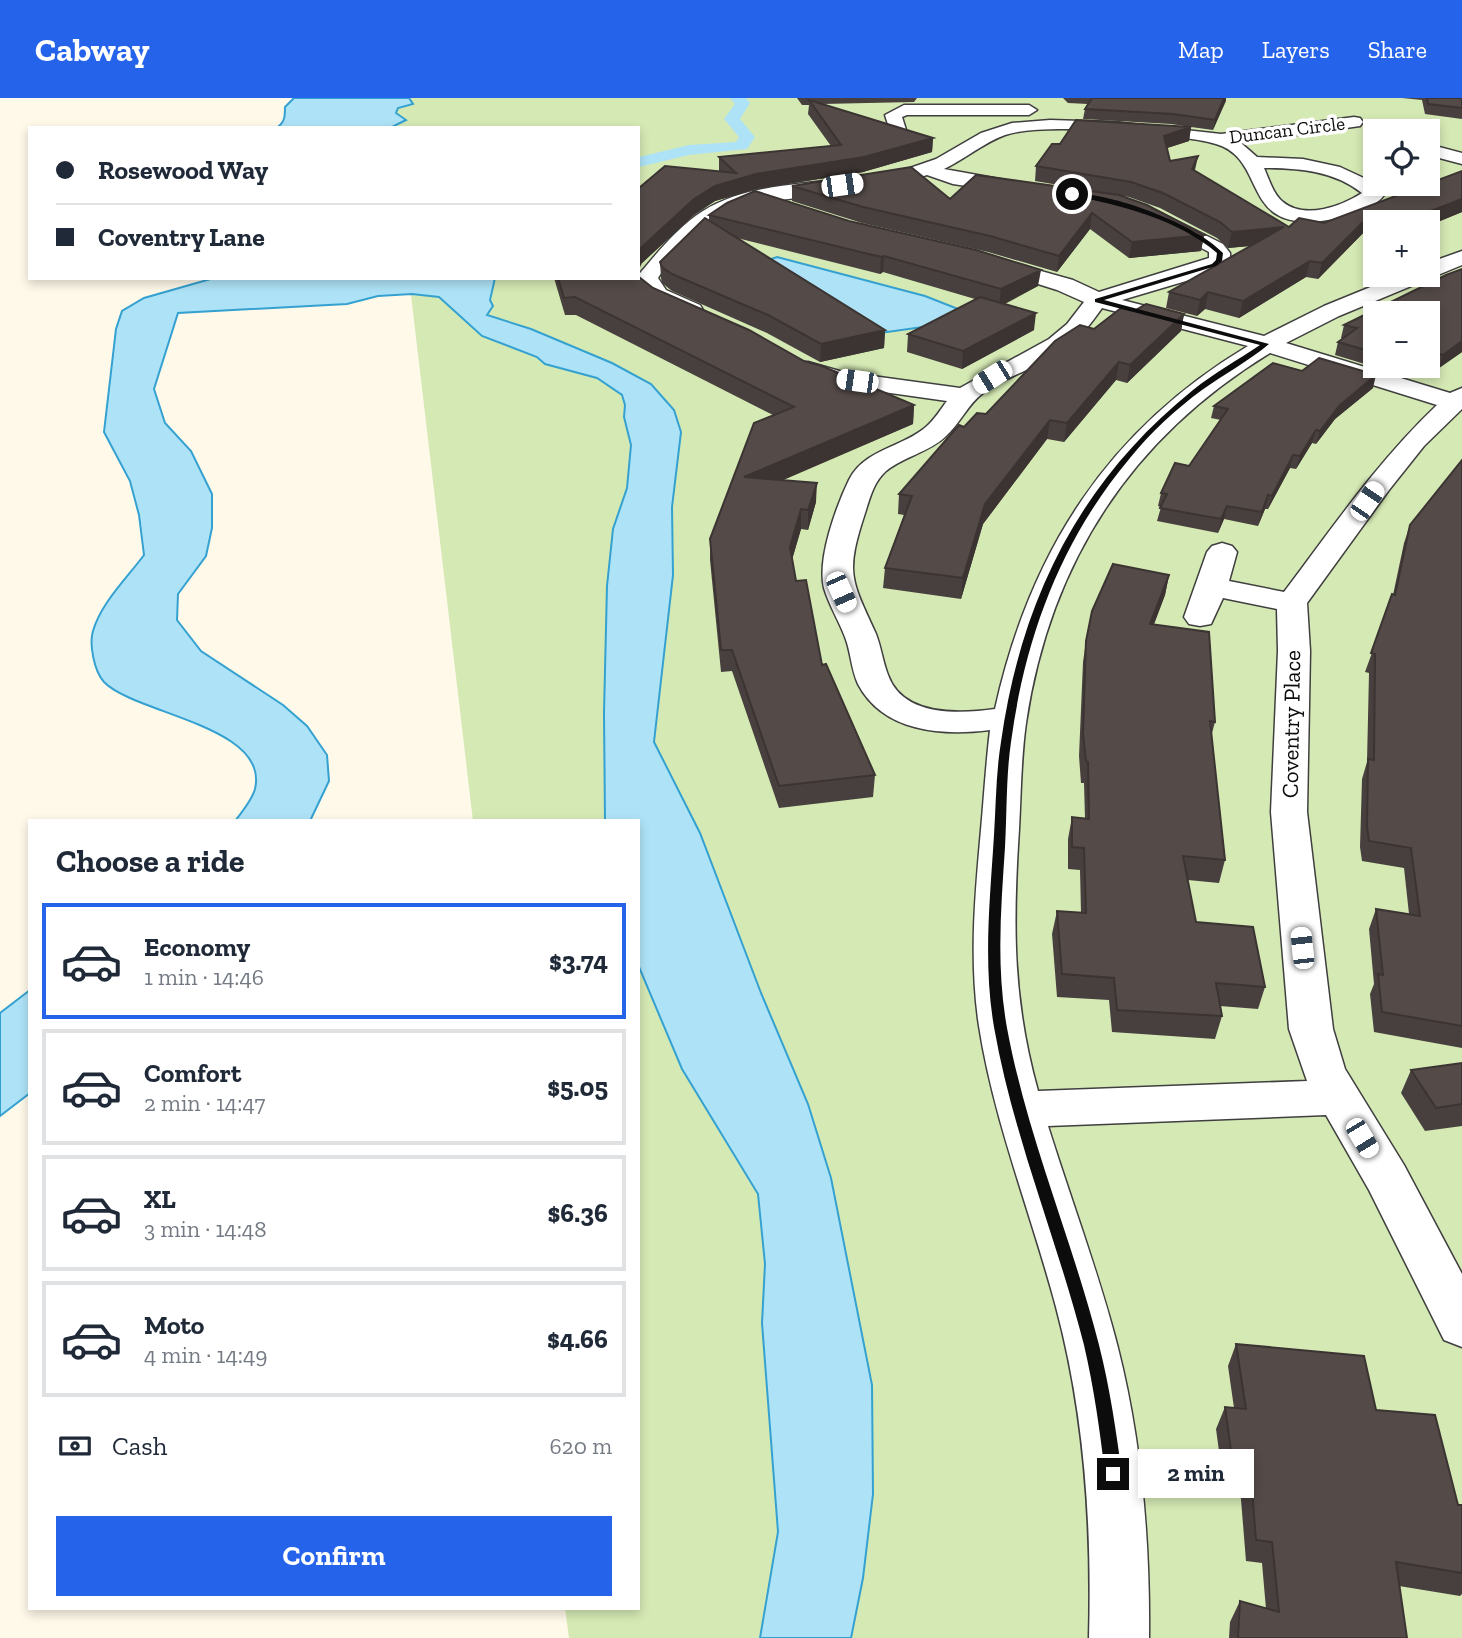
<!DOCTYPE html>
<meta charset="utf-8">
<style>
:root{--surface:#fff;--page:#f6f6f7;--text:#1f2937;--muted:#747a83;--line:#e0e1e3;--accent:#2563eb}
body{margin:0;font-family:"Zilla Slab",serif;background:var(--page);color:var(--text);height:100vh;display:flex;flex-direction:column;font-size:26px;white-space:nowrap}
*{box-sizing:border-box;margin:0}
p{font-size:23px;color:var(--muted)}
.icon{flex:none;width:38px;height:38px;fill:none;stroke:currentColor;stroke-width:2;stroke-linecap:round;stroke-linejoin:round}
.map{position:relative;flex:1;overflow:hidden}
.panel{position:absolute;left:28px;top:721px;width:612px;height:791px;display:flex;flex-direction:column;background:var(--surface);border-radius:0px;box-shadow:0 4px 10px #0003}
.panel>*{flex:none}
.top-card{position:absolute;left:28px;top:28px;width:612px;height:154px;border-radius:0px;box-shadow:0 4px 10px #0003;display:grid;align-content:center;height:154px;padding:0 28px;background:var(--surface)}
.controls{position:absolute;left:1363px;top:21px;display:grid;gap:14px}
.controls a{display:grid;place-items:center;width:77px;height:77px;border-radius:0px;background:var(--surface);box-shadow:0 4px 10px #0003;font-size:35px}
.end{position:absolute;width:32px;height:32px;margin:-16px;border:9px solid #0c0c0c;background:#fff;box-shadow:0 0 0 4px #fff}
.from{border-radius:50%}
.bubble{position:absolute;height:49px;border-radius:0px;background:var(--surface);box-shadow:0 4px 10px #0003;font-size:23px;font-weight:700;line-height:49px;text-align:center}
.car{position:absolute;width:21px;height:42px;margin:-21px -10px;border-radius:9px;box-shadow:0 0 5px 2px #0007;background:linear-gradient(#fff 24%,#345 0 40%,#fff 0 76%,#345 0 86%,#fff 0)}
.top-card b{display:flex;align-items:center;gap:24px;height:66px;font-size:26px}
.top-card b+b{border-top:2px solid var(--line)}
.top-card i{width:18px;height:18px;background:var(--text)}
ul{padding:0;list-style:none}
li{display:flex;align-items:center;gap:21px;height:116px;margin:0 14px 10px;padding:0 14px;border:4px solid var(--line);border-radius:0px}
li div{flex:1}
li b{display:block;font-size:26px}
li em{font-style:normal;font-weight:700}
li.on{border-color:var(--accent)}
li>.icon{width:63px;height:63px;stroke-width:1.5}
h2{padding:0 28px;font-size:32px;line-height:84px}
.pay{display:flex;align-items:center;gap:18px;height:77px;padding:0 28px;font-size:26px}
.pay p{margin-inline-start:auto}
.primary-button{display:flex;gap:14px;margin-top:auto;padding:14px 28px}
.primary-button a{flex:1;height:80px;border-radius:0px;background:var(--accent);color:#fff;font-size:28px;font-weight:700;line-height:80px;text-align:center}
header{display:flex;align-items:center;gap:42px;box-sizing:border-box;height:98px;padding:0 35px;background:var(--accent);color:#fff}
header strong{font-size:33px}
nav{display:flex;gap:38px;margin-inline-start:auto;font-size:24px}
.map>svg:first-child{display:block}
.green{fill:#d5e9b4;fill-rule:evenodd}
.water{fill:#aee3f7;stroke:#34a1d0;stroke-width:2}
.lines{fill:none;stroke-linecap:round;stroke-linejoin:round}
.canal{fill:#aee3f7;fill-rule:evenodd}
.minor-casing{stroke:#3f3f3f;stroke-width:3}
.minor{fill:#fff;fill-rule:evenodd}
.wall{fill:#48403e}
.shaded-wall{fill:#3b3432}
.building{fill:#544b48;stroke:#3b3432;stroke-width:2}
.route{fill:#0c0c0c}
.labels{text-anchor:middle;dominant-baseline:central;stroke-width:7;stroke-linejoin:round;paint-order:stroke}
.far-street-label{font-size:19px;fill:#0c0c0c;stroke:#fff}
.street-label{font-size:23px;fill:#0c0c0c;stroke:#fff}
</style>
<header>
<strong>Cabway</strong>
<nav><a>Map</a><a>Layers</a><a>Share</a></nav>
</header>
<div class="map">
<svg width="1462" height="1540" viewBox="0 0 1462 1540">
<rect width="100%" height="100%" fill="#fff9ea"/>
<path class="green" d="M388,0h1074v1540h-893l-4,-30h74v-787h-166l-64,-543h230v-150h-248zM1376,33h52v53h-52zM1376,124h52v53h-52zM1376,215h52v53h-52z"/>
<path class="water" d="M294,0h115l4,6 -15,4 -2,5 10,7 -16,8h-114c9,-5 9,-12 9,-21z
M777,159l148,39 33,13 -28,17 -50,7 -121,-70z
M214,180h281l-5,22 3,6 -6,9 44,14 81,34 39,21 23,26 7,22 -9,75 1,68 -19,167 46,91 61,160 47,111 23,74 41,207 1,109 -10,84 -12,60h-91l18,-106 -16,-209 3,-59 -7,-70 -76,-125 -43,-102v-146h-34l-1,-108 3,-127 6,-57 14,-41 4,-43 -7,-28 1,-12 -3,-10 -25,-17 -52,-14 -8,-7 -55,-21 -43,-39 -27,-3 -34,2 -31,8 -169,9 -24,76 11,34 26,28 21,43v34l-6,28 -28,38 -1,26 24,31 82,54 24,21 20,29 2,26 -19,40h-75c7,-9 17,-21 20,-32 15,-63 -120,-75 -151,-107 -10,-11 -15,-38 -11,-51 8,-28 34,-53 51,-76l-5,-40 -9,-34 -26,-49 12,-103 6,-18 22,-13z
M30,892v103l-30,23v-103z"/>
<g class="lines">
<path class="canal" d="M730,0h16l4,5 -10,16 15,18 -8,12 -58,6 -50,12v-10l50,-12 47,-3 3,-5 -15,-18 11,-15z"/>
<g class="minor-casing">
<path id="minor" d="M904,7h125l8,5 -8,5h-122l-5,2 5,16 -9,5 -6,-1 -7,-22z
M1354,19l6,1 3,4 -3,4 -119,17 16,14 46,2 37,8 28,13 17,14c-10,14 -31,20 -47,24 -102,22 -67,-58 -122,-74 -40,-11 -174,-22 -211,-9 -22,8 -40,24 -61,34l83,15 2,4 -2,4 -7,2 -67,-10 -26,-9 -10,3 -9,-6 2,-4 26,-9 45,-26 31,-10 38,-3 64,2 107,12zM1264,70c35,0 70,3 98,25 -20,13 -57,27 -79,9 -10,-8 -14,-23 -19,-34z
M1428,46l34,9v11l-34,-9z
M844,81l9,6 -2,4c-68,17 -109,0 -164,57 -10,10 -22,20 -29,32l8,12 34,15 3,5 -3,5c-23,5 -58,-14 -64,-37 18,-21 40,-50 67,-67 41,-26 94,-26 141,-32z
M1157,113l66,33 7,9v8l-17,12 -91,27 142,36 60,-30 76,-31h28v-12l34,-12v14l-123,51 -53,27 164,50 12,-5v21l-38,37 -35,44 -82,113 3,48 -3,161 26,217 12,40 59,96 58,109v73l-18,-7 -75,-150 -43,-75 -278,11c23,74 51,147 70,222 24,95 32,193 31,290h-60c3,-112 -4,-223 -33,-331 -25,-94 -62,-185 -77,-281 -10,-65 -4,-131 2,-196 3,-33 5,-67 9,-100 -48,6 -107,2 -132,-46 -7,-15 -7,-32 -13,-47 -6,-16 -16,-32 -21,-49 -7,-29 12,-81 25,-108 15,-31 55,-33 78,-54 8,-7 14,-17 20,-25l-106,-15 -42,-12 -3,-5 3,-5 9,-2 35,10 117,16 89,-49 18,-15 17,-22 -27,-12 -73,-23 -4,-4 4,-4 7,-2 82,23 26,12 110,-34v-6l-59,-31 -3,-4 3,-4zM1102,210l146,38c-140,84 -218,205 -253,363 -36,5 -92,8 -107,-34 -5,-13 -7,-28 -12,-41 -25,-55 -31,-60 -11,-121 5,-15 8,-30 21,-42 17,-14 43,-19 59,-34 15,-13 22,-32 38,-44 26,-18 59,-27 84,-46 15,-11 24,-24 35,-39zM1270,255l167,52c-59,56 -104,122 -153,187l-55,-11 8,-29 -5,-6 -10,-3 -10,3 -5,6 -23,65 5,7 11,2 11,-2 12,-26 54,11 1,42 -7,161 18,217 18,52 -269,10c-26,-93 -25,-168 -19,-262 2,-35 2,-71 7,-106 24,-161 105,-285 244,-370z"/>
</g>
<use href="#minor" class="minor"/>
</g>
<path class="wall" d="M797,0h120l-3,4 -92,2 111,34 -1,14 -69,20 -107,17 -41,12 -21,14 -52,48 -3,-75 80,-17v-14l112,-11 -23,-32 1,-9h-7z
M1063,0h163l-13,32 -22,-3 -2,14 -22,7 3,13 25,10 94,56 35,-4 138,-52v41l-34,14v-4h-52v5l-6,-1 -52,53 -12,-2 -67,41 -34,-9 -8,7 -31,-8 3,-16 82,-46 -23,2 -11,-10 -57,-30 -31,-11 -94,-16 1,-15 24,-22 131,-17 -20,-3 -88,-5 2,-10 3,-5 -20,-1z
M1402,0h60v21l-37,-5 -3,-14z
M792,88l158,13 169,-4 85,40 -3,16 -72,7 -39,-29 -33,43 -69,-20 -126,-29 -70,-22z
M709,117l329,71 -33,18 29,26 -72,39 -55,-17 1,-18 67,-35 -92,-27 -3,2 -143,-36 148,92 -1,18 -64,14 -53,-29 -95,-42 -10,-8 -1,-5 -1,-16 49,-41z
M1462,171v83l-23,16 -11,-3v-52h-52v53h24l-9,6 -56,-17 3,-13 5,-4h-2l3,-13z
M554,180h85l14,10 151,73 110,44 -1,19 -131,56 34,22 -8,28 -7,-1 -9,30 4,22 26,84 53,110 -2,22 -94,11 -47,-137 -11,1 -11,-112v-21l63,-124 -197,-100h-11z
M1134,213l50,3 -3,17 -54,52 -11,-3 -52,62 -17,-3 -64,85 -22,75 -78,-11 2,-20 19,-53 -6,-1 1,-20 65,-67 22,-13 108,-85z
M1302,273l71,17 -38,31 -19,25 -4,-1 -16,26 -6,-1 -22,41h-3l-7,17 -34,-7 -6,14 -61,-12 4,-14 -3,-1 3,-13 28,-27 32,-46 -10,-2 3,-12z
M1462,362v588l-88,-16 -4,-38 4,-10 -5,-55 7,-20 33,5 -5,-46 -42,-7 -2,-14 2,-68 5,-17 2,-89 -4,-1 28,-77 11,-52 6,-18z
M1169,477l-4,20 -11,29 61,98 -4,15 14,123 -6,23 -31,-3 8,42 69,65 -7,22 -38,-3 2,10 -7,23 -103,-7 -3,-32 -52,-3 -5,-63 5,-23 24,2 -1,-43 -12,-1v-30l4,-22 13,1 -1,-35h-3l-2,-27 4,-94 3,-21z
M1462,965v63l-37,5 -24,-38 10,-23z
M1236,1246l140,66 82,95 4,3v86l-2,2 -61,-10 8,52h-178l1,-16 10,-21 26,8 -4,-46 -16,-2 -7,-86 -17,-2 -6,-44 9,-22 9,1 -6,-42z"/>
<path class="shaded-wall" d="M1224,0h2v3l-13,29 2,-10z
M1191,29l-2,14 -28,9 3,-14z
M933,40l-1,14 -69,20 -107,17 -41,12 -21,14 -52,48 -3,6v-18l3,-4 52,-48 21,-13 41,-12z
M1198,58l-3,14 -3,-1z
M1462,101v13l-34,14v-4h-21v-2z
M1374,113l-4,15 -52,53 4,-16z
M1092,115l-2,16 -33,43 2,-16z
M1284,129l-3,16 -53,5 4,-16z
M1204,137l-3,16 -72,7 3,-16z
M884,158l-1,16 -3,2 1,-17z
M1310,163l-4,16 -67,41 4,-17z
M1041,172l-3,16 -39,20 2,-17z
M1208,194l-3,17 -8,7 3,-16z
M1036,215l-2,17 -72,39 1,-18z
M1184,216l-3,17 -54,52 3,-18z
M885,232l-1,18 -64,14 1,-18z
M1462,243v11l-23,16 4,-13z
M1119,264l-3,18 -52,62 3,-19z
M1393,268h7l-9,6z
M1376,277l-3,13 -38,31 -19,25 4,-13 19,-25z
M914,307l-1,19 -169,73v-20z
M1050,322l-3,19 -64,85 -22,75 2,-21 22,-74z
M1316,332l-4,13 -16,26 4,-13z
M1293,357l-3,13 -22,41 4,-13z
M817,385l-1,19 -8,28v-20z
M1268,397l-3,14 -7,17 4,-14z
M1227,408l-3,13 -6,14 3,-14z
M801,411v20l-11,38v-20z
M1169,477l-4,20 -19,50 4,-21z"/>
<path class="building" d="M1092,0h132l-9,22 -42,-6 -88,-5z
M1427,0h35v10l-34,-4z
M809,2l124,38 -69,19 -108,17 -41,12 -21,13 -52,48 -3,4v-63l26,-22 71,7 -17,-16 122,-12z
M1076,22l115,7 -27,9 6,25 28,-5 -6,13 97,58 10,-9 25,5 138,-52v28l-55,21 -33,-9 -52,52 -12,-2 -67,40 -35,-9 -8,8 -31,-8 115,-65 -52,5 -12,-10 -57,-29 -32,-11 -95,-16 16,-22h8z
M911,69l39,32 26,-24 143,20 28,10 57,30 -72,7 -40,-29 -33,43 -69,-20 -127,-29 -71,-21z
M755,93l94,30 127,29 65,20 -40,19 -117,-33 -3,1 -172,-42 18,-12z
M705,120l180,112 -64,14 -53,-29 -96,-41 -10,-7 -2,-5z
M1462,171v72l-19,14 -15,-4v-38h-52v40l-38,-11 19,-14 -13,-3 102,-50z
M639,179l14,11 96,42 55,31 18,5 92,39 -170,72 73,6 -9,27 -7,-1 -11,38 6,34 10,-1 16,85 4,-1 49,111 -96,11 -47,-136h-11l-11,-111 44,-116 40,-16 -219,-110 -11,1 -6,-20h81z
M980,199l56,16 -73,38 -55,-17z
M1146,206l38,10 -54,51 -11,-3 -52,61 -17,-3 -65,84 -22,74 -78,-10 27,-72 -13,-2 60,-69 5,2 13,-14 9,1 69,-73 25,-16 14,4 27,-21 13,3z
M1319,260l57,17 -37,31 -19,25 -4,-1 -16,26 -7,-1 -21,41 -4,-1 -6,17 -35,-6 -6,13 -61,-11 7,-14 -6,-1 14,-30 14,3 39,-57 -14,-3 59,-43 29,8z
M1462,362v566l-80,-14 -4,-38 5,1 -7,-66 44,7 -9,-68 -42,-7 -2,-14 1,-68 6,1 1,-106 -4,-1 21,-59 3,1 15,-70z
M1113,466l56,11 -19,49 59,8 6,90 -5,-1 15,139 -42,-4 13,66 57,5 12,60 -49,-4 6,33 -105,-6 -3,-32 -52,-4 -5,-63 29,2 -2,-65 -12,-1v-30l17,2 -1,-57 -2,-1 -3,-27 3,-93 6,-30z
M1462,965v41l-26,4 -25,-38z
M1236,1246l128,12 12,54 59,5 23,90h4v68l-66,-11 11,76h-169l2,-37 39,11 -7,-70 -16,-2 -7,-87 -18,-2 -6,-44 21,2z"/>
<path class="route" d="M1070,95c42,0 124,30 153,60l-1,8 -6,5 -112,34 165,44c-20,17 -45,30 -67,46 -26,19 -52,43 -72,68 -69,82 -105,179 -119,284 -5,34 -4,71 -6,105 -4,61 -9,120 2,181 20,108 65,211 92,317 11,43 17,86 23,129l-3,6 -6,2 -5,-2 -3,-6c-5,-43 -11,-86 -21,-129 -27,-106 -71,-209 -90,-318 -11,-64 -4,-127 0,-192 2,-31 2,-63 7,-93 20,-143 79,-261 192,-352 21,-17 45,-30 67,-45l-165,-43v-3l117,-35 4,-4 1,-7c-39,-34 -98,-48 -147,-58z"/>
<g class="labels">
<g class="far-street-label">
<text transform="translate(1287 32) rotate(-7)">Duncan Circle</text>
</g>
<g class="street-label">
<text transform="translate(1291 626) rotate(-89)">Coventry Place</text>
</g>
</g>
</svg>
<div class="controls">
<a><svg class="icon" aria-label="locate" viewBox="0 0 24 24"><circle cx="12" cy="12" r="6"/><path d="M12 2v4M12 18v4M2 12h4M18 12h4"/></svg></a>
<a>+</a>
<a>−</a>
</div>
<i class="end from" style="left:1072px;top:96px"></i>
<i class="end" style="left:1113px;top:1376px"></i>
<div class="bubble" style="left:1138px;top:1351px;width:116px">2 min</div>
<i class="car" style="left:842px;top:87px;rotate:82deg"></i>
<i class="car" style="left:992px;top:279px;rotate:238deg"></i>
<i class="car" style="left:857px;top:283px;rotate:278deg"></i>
<i class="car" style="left:1367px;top:403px;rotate:34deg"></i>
<i class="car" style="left:841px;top:494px;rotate:156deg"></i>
<i class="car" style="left:1302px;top:850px;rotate:354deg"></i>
<i class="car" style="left:1362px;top:1040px;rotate:149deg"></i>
<div class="top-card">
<b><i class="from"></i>Rosewood Way</b>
<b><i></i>Coventry Lane</b>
</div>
<section class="panel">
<h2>Choose a ride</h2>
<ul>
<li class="on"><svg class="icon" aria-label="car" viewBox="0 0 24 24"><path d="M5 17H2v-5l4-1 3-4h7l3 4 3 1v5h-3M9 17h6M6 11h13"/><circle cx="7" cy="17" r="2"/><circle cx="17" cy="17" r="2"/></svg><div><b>Economy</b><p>1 min · 14:46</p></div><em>$3.74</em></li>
<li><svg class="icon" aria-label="car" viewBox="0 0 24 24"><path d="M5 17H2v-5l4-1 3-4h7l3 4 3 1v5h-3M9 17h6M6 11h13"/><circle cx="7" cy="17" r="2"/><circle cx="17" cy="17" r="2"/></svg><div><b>Comfort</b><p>2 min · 14:47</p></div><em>$5.05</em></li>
<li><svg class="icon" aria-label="car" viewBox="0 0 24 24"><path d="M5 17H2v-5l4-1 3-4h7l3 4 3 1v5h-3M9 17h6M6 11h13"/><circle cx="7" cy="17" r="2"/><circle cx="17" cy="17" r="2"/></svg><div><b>XL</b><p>3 min · 14:48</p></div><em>$6.36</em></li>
<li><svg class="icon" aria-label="car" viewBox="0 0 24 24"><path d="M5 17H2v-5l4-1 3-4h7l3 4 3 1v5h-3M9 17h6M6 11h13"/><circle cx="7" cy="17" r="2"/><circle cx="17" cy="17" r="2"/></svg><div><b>Moto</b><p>4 min · 14:49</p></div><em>$4.66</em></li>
</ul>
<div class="pay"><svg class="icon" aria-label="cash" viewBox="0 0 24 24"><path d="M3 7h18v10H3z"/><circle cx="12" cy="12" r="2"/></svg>Cash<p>620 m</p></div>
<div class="primary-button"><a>Confirm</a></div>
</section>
</div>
